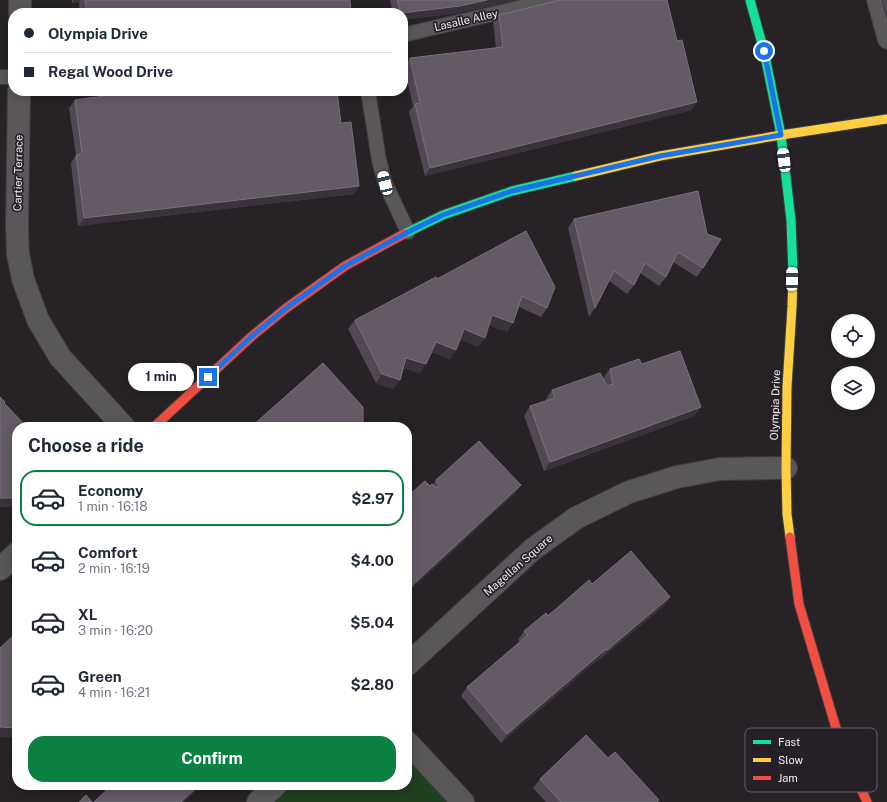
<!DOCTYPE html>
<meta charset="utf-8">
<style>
:root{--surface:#fff;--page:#f2f2f3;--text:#1f2937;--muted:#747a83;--line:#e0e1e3;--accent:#0b8043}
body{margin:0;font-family:"Public Sans",sans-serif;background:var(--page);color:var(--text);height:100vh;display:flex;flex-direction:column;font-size:15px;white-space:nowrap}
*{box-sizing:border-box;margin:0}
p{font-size:13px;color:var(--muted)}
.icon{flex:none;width:22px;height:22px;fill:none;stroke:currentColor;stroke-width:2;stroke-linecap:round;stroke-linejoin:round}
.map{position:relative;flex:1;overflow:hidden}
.details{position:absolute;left:12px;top:422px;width:400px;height:368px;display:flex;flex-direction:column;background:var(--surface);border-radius:16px;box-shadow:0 2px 10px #0003}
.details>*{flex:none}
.guide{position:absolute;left:8px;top:8px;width:400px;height:88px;border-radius:16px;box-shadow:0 2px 10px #0003;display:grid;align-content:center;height:88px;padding:0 16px;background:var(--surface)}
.controls{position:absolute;left:831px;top:314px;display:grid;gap:8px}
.controls a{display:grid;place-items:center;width:44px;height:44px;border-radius:50%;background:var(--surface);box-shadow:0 2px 10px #0003;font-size:20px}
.end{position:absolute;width:18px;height:18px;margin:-9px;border:5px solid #1a73e8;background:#fff;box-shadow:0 0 0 2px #fff}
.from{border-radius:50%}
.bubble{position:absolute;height:28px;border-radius:14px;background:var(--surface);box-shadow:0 2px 10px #0003;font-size:13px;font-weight:700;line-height:28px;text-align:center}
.car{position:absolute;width:12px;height:24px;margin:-12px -6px;border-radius:5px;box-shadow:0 0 3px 1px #0007;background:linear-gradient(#fff 24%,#345 0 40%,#fff 0 76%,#345 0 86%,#fff 0)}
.guide b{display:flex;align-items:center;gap:14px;height:38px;font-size:15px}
.guide b+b{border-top:1px solid var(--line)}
.guide i{width:10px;height:10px;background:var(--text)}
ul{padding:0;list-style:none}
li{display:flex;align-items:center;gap:12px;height:56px;margin:0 8px 6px;padding:0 8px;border:2px solid transparent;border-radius:16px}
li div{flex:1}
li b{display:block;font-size:15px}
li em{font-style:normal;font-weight:700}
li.on{border-color:var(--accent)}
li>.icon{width:36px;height:36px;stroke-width:1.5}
h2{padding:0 16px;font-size:18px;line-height:48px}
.cta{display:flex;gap:8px;margin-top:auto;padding:8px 16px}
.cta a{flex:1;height:46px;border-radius:16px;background:var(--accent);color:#fff;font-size:16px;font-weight:700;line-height:46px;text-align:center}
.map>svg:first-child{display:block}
.park{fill:#213f21}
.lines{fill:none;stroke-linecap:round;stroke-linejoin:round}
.lane-casing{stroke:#403d40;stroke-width:16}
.street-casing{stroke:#403d40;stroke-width:24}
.fast-casing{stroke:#403d40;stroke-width:11}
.slow-casing{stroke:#403d40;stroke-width:11}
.jam-casing{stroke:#403d40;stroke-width:11}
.lane{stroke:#5a575b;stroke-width:14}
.street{stroke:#5a575b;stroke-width:22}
.fast{stroke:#16e098;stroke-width:9}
.slow{stroke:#ffcf43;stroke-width:9}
.jam{stroke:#f24e42;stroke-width:9}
.wall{fill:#524854}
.shaded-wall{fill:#39323a}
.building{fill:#635a65;stroke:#79717b}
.route{stroke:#1a73e8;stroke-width:5}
.labels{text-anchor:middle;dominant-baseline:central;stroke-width:3.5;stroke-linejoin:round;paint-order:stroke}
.street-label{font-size:11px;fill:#f1ecf2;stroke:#272028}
.key{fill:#272028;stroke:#645d65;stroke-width:1}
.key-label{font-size:11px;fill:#f1ecf2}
</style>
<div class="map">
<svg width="887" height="802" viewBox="0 0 887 802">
<rect width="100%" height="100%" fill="#262226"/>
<path class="park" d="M407,742l56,60h-205l18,-17h131z"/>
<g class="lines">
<g class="lane-casing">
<path id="lane" d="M874,0l11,40 2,2
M403,35l149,-35
M0,77h13
M368,91l11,69 6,23 23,49"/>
</g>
<g class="street-casing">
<path id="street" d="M20,13v-13
M19,91l-2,135 1,28 5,25 15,41 22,37 64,70
M0,569l17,-16
M407,665l126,-116 43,-31 53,-26 48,-15 43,-8 66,-1
M407,742l56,60
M258,802l18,-17"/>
</g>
<g class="fast-casing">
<path id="fast" d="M750,0l14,51 17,84 10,85 2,53
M404,234l39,-19 69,-24 64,-15"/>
</g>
<g class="slow-casing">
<path id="slow" d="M576,176l84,-20 121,-21 106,-16
M790,537l-3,-23 -1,-46 1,-81 5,-80 1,-34"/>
</g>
<g class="jam-casing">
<path id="jam" d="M154,427l97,-90 34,-28 60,-43 59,-32
M790,537l9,67 37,124 18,45 13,29"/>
</g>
<use href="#lane" class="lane"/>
<use href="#street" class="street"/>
<use href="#fast" class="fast"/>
<use href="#slow" class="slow"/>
<use href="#jam" class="jam"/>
</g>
<path class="wall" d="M72,0h278l1,13h-271l-1,-11 -7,1z
M390,0h125l-61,14 -61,-1z
M882,0h5v16z
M499,15l193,95 -267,66 -16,-64 4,-6 -9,-40 6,-8 86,-10 -3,-26z
M75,100l266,23 18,63 -5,8 -276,32 -7,-63 5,-8 -7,-47z
M698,191l5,77 -6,9 -24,-15 -7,15 -7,9 -19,-13 -6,12 -7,9 -18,-13 -14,27 -6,9 -21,-89 6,-9z
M526,231l21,77 -6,9 -22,-10 -12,25 -18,-7 -11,22 -18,-8 -10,20 -18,-7 -12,21 -17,-5 -3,12 -7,9 -17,-6 -28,-54 7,-9 82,-41z
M642,364l59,43 -7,9 -150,55 -20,-55 6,-10 16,-5v-2l6,-9 51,-12 7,-9z
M436,480l85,5 -7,9 -107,99v-96l26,-12z
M592,584l78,13 -6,9 -64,53v-1l-99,85 -40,-47 6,-9 53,-45 -2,-2 6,-9z
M608,758l51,42 -1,2h-112l-13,-14 7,-9z"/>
<path class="shaded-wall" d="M74,0h7l-2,2 -7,1z
M487,0h28l-61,14 -51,6v-7z
M697,102l-5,8 -267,66 5,-8z
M359,186l-5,8 -276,32 6,-8z
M492,315l21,8 -6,9 -21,-8z
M464,329l21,9 -7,9 -20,-9z
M436,342l20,8 -6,9 -20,-8z
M406,358l20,6 -6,9 -20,-6z
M382,374l18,6 -7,9 -17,-6z
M701,407l-7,9 -150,55 6,-9z
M336,424h27l-3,3h-26z
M521,485l-7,9 -107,99v-3z
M0,498h17v9h-17z
M670,597l-6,9 -64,53 7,-9z
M606,649l-6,9 -99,85 6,-9z
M0,727l17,1v8l-1,2 -16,-1z
M199,785h3l-18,17h-3z"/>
<path class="building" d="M85,0h265l1,13h-264z
M397,0h90l-27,6 -59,7z
M560,0h107l10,41 5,-1 15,62 -267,66 -15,-64 5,-1 -10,-45 93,-11 -4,-32z
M141,91h196l4,32 10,-1 8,64 -275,32 -8,-63 6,-1 -7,-54z
M698,191l9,43 14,5 -18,29 -25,-16 -12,25 -21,-14 -11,22 -20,-14 -19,37 -21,-89z
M526,231l29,56 -8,21 -25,-12 -9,27 -21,-8 -7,23 -21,-9 -8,21 -20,-8 -10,22 -20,-6 -6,22 -18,-6 -27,-54 81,-43 1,2z
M680,351l21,56 -151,55 -20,-56 25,-8 -3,-8 48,-17 7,13 6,-2 -3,-15 29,-10 3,5z
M323,363l40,44v17h-27l-1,3h-84z
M0,397l5,5 -1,1 23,24h-10v71h-17z
M479,441l42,44 -114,105v-93l18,-16 5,5 2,-2 5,4 2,-2 -3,-6z
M631,551l39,46 -63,53 -1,-1 -99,85 -40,-47 61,-52 -4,-4 22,-18 2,3 41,-36 3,4z
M17,632v96l-17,-1v-79z
M586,735l22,23 7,-6 44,48 -2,2h-96l-21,-23z
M112,785h87l-18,17h-87z
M86,795l6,7h-13z"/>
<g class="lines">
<path class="route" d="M208,377l43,-40 34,-28 60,-43 63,-34 35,-17 69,-24 148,-35 121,-21 -17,-84"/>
</g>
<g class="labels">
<g class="street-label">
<text transform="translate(466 20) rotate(-13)">Lasalle Alley</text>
<text transform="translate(18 173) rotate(-89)">Cartier Terrace</text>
<text transform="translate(775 405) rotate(-88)">Olympia Drive</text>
<text transform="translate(518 565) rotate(-41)">Magellan Square</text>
</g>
</g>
<rect x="745" y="728" width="132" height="64" rx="6" class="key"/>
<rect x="753" y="740" width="18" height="4" fill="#16e098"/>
<rect x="753" y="758" width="18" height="4" fill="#ffcf43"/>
<rect x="753" y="776" width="18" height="4" fill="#f24e42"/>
<g class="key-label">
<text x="778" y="746">Fast</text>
<text x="778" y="764">Slow</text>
<text x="778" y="782">Jam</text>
</g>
</svg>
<div class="controls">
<a><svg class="icon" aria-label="locate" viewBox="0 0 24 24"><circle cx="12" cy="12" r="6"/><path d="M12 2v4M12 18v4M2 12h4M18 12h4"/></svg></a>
<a><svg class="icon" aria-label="layers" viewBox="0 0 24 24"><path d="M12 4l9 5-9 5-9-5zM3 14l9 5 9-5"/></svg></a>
</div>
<i class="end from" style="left:764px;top:51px"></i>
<i class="end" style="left:208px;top:377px"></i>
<div class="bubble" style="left:128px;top:363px;width:66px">1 min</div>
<i class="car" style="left:784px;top:160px;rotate:353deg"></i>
<i class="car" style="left:385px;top:183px;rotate:346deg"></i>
<i class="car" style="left:792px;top:279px;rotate:1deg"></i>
<div class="guide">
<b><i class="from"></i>Olympia Drive</b>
<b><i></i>Regal Wood Drive</b>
</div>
<section class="details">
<h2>Choose a ride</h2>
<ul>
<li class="on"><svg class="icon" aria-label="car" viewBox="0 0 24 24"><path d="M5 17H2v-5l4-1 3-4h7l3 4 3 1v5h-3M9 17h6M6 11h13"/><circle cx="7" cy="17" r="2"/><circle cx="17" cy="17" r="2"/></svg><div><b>Economy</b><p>1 min · 16:18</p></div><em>$2.97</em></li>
<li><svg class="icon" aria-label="car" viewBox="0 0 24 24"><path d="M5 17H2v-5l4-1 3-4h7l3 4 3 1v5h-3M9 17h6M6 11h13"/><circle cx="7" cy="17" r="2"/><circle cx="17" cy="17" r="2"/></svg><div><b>Comfort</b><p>2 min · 16:19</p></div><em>$4.00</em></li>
<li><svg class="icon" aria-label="car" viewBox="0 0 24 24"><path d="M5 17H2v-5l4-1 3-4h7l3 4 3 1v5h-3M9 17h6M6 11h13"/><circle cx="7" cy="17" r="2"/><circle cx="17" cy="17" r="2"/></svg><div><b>XL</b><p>3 min · 16:20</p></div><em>$5.04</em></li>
<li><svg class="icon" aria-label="car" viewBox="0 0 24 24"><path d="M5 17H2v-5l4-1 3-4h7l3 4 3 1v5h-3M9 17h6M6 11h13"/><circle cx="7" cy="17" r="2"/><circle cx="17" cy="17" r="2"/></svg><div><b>Green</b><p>4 min · 16:21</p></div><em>$2.80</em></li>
</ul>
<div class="cta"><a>Confirm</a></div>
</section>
</div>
